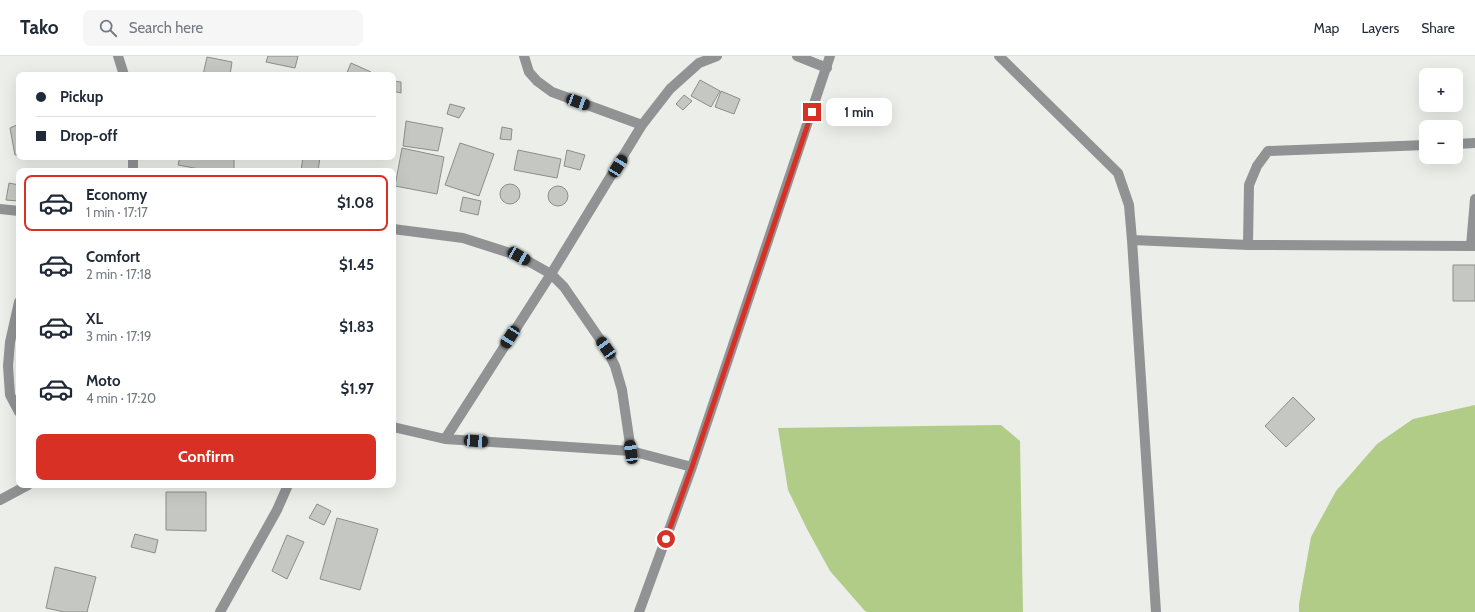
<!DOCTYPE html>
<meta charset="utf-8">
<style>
:root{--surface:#fff;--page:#f6f6f7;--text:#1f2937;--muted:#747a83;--line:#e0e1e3;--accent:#d93025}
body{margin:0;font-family:Cabin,sans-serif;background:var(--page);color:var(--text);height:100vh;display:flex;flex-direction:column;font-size:15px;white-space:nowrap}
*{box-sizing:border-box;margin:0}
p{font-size:13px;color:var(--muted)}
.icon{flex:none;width:22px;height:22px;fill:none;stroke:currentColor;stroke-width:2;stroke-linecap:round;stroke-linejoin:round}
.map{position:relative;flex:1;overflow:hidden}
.sheet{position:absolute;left:16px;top:112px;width:380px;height:320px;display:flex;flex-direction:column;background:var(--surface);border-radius:8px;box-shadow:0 4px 16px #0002}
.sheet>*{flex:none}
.hud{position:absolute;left:16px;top:16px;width:380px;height:88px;border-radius:8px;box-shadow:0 4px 16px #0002;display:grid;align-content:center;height:88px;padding:0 20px;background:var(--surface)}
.buttons{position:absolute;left:1419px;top:12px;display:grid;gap:8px}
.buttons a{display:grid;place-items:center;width:44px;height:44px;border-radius:8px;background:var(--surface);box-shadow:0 4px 16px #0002;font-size:20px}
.end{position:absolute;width:18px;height:18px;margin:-9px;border:5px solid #d93025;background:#fff;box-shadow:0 0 0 2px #fff}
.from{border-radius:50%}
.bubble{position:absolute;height:28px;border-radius:8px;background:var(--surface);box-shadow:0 4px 16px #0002;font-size:13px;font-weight:700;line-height:28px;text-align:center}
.car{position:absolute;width:12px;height:24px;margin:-12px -6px;border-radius:5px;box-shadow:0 0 3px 1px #0007;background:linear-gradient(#222 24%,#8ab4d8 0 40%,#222 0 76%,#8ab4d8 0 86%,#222 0)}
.hud b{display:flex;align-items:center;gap:14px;height:38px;font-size:15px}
.hud b+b{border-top:1px solid var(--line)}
.hud i{width:10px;height:10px;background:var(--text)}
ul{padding:7px 0 0;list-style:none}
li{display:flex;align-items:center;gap:12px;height:56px;margin:0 8px 6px;padding:0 12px;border:2px solid transparent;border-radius:8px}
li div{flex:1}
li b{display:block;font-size:15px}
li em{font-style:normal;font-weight:700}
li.current{border-color:var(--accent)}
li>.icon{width:36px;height:36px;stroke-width:1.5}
.action{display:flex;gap:8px;margin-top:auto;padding:8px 20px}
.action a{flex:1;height:46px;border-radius:8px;background:var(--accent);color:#fff;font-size:16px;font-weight:700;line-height:46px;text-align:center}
header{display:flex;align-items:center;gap:24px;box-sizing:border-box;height:56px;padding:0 20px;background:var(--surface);border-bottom:1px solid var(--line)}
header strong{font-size:19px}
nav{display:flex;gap:22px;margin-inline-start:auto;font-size:14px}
.search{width:280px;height:36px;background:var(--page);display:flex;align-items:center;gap:10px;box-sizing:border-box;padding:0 14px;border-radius:8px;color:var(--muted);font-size:15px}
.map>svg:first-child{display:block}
.pitch{fill:#b0cc87}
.building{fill:#c4c7c2;stroke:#8c8e89}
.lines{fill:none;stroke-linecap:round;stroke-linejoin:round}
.minor{stroke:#909294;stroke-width:10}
.route{stroke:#d93025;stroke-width:5}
</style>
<header>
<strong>Tako</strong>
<div class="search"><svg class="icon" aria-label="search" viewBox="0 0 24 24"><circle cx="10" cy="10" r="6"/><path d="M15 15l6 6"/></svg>Search here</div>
<nav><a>Map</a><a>Layers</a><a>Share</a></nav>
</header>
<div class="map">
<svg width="1475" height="556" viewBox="0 0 1475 556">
<rect width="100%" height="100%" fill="#eceee9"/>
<path class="pitch" d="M1475,349v207h-176v-8l12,-67 25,-46 41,-47 36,-25z
M1001,369l19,16 3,171h-156l-2,-1 -35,-40 -23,-42 -19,-39 -10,-62z"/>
<path class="building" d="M268,0h30l-3,12 -29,-6z
M207,1l25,5 -2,13h-27z
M351,7l20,9 -1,3h-24z
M700,24l20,11 -9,16 -20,-11z
M393,25l8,1v11l-8,-2z
M721,35l19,8 -6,15 -19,-7z
M684,39l8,6 -9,9 -7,-6z
M450,48l15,4 -6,10 -12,-4z
M406,65l37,7 -5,23 -35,-5z
M19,68v31h-4l-5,-27z
M502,71l10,2 -1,11 -11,-1z
M460,87l34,11 -15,42 -34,-11z
M402,92l42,9 -7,37 -42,-8z
M518,94l43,9 -4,19 -43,-8z
M567,94l18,5 -5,15 -16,-4z
M180,101h54v14h-24l-32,-6z
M303,101h17l-2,14h-17z
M9,127l10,2v16l-13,-1z
M500 138a10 10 0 1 1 20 0a10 10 0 1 1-20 0Z
M548 140a10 10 0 1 1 20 0a10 10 0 1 1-20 0Z
M463,141l18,4 -3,14 -18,-4z
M1453,209h22v36h-22z
M1293,341l22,22 -29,28 -21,-21z
M166,436h40v39l-40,-1z
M317,448l14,7 -7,14 -15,-7z
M337,462l41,11 -18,61 -40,-11z
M135,478l23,6 -3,13 -24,-6z
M287,479l17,7 -17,37 -15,-8z
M55,511l41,10 -9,35h-23l-18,-4z"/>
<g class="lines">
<path class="minor" d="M118,0l6,19
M524,0l5,16 8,9 15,11 90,33
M797,0l30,12
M999,0l119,117 11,32 3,35 24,372
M1456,88l19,-1
M133,115v-14
M0,153l19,2
M393,173l70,9 56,18 32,18 13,13 42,61 9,18 7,24 9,61
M1132,184l116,5 227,1
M1248,189l1,-60 8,-19 11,-15 158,-6
M1471,190l4,-47
M19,246l-9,40 -2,24 2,29 9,17
M393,371l52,12 186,12 61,16
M445,383l106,-165 91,-149 28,-36 29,-26 18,-7
M0,444l28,-15
M220,556l57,-102 11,-25
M639,556l53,-145 138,-411"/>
</g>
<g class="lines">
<path class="route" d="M666,483l26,-72 120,-355"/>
</g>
</svg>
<div class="buttons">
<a>+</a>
<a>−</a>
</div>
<i class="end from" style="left:666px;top:483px"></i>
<i class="end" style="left:812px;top:56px"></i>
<div class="bubble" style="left:826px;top:42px;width:66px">1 min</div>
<i class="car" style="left:578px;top:46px;rotate:110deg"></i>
<i class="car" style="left:618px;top:110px;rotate:32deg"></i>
<i class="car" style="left:519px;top:200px;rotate:120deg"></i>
<i class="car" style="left:510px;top:281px;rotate:213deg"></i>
<i class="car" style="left:606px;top:292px;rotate:325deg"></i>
<i class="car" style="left:476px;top:385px;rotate:94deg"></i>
<i class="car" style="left:631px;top:396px;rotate:352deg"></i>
<div class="hud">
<b><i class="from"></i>Pickup</b>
<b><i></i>Drop-off</b>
</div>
<section class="sheet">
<ul>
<li class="current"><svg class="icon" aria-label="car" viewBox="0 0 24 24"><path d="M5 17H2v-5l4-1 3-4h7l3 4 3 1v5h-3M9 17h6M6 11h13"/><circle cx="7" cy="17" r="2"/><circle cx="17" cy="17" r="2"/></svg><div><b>Economy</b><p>1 min · 17:17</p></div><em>$1.08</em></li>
<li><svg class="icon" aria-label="car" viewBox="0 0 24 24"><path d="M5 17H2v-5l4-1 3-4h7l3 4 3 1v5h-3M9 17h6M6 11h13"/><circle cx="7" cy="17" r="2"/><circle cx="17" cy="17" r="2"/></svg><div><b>Comfort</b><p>2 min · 17:18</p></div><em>$1.45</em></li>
<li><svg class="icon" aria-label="car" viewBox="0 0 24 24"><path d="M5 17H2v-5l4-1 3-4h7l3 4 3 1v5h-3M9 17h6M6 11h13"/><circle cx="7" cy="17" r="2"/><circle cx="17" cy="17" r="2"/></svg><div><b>XL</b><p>3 min · 17:19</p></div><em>$1.83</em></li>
<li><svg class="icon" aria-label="car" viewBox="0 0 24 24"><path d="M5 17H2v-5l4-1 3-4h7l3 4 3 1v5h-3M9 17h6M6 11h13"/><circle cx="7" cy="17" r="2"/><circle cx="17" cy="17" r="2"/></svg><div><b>Moto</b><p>4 min · 17:20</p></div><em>$1.97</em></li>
</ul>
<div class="action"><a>Confirm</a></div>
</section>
</div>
